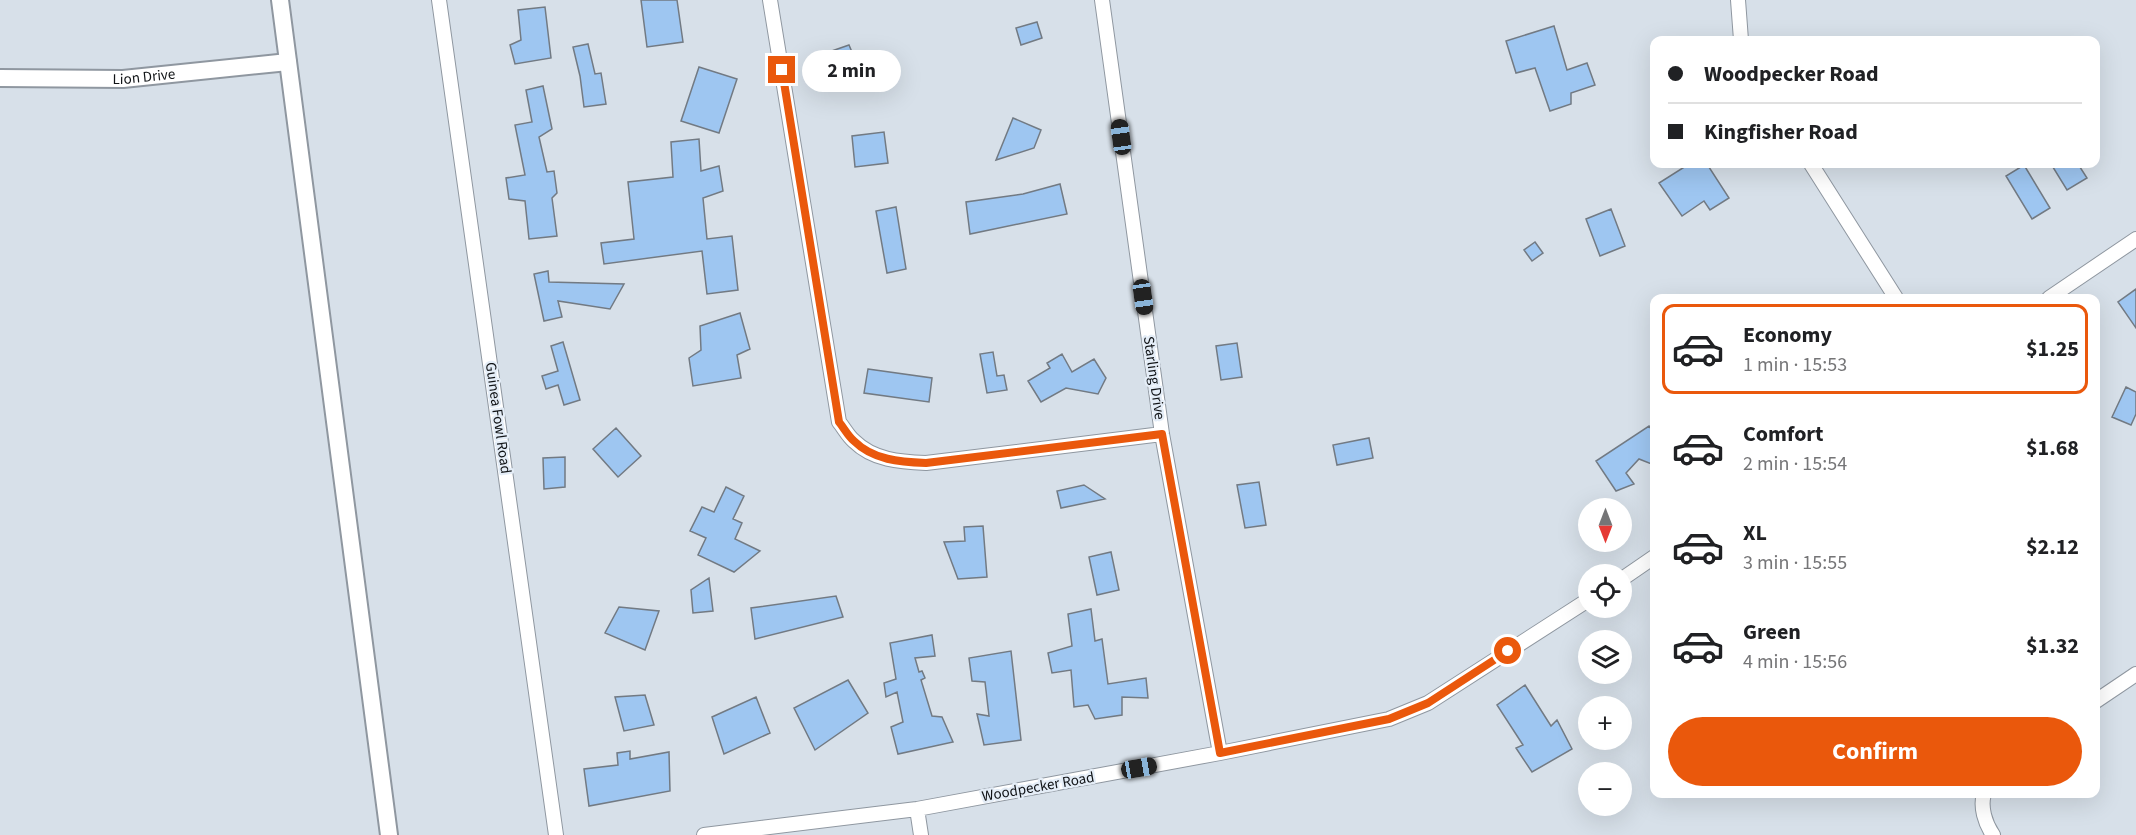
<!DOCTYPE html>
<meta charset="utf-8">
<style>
:root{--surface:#fff;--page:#f6f6f6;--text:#202124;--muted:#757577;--line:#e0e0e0;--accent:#ea580c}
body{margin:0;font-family:"Source Sans 3",sans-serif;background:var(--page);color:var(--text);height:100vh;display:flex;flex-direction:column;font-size:22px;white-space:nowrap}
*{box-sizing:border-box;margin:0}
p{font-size:20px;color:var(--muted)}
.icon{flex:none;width:33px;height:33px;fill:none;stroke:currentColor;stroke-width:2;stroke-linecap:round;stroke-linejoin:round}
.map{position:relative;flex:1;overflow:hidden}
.sheet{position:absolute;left:1650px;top:294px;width:450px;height:504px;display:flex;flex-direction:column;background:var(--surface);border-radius:12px;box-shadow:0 6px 24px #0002}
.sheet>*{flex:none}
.hud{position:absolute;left:1650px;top:36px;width:450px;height:132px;border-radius:12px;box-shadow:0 6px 24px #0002;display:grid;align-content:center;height:132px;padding:0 18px;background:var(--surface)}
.needle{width:39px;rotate:180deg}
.controls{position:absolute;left:1578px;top:498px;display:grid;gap:12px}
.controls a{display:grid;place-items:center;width:54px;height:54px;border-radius:50%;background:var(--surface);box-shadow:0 6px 24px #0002;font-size:30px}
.end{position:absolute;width:27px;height:27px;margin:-14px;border:8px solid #ea580c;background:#fff;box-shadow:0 0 0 3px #fff}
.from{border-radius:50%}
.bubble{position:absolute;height:42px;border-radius:21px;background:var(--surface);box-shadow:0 6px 24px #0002;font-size:20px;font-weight:700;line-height:42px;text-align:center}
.car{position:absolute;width:18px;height:36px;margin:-18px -9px;border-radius:8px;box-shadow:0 0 4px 2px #0007;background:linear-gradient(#222 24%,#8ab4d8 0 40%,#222 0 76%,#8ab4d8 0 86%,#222 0)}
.hud b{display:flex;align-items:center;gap:21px;height:57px;font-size:22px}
.hud b+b{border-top:2px solid var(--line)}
.hud i{width:15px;height:15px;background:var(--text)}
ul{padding:10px 0 0;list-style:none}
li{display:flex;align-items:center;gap:18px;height:90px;margin:0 12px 9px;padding:0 6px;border:3px solid transparent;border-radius:12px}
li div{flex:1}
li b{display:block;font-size:22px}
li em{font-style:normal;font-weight:700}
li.on{border-color:var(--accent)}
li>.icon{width:54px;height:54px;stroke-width:1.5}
.action{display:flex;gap:12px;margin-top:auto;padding:12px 18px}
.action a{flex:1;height:69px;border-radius:36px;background:var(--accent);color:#fff;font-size:24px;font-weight:700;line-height:69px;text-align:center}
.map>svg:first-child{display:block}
.building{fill:#9ec6f1;stroke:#727a83;stroke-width:1.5}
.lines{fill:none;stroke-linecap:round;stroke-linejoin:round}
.minor-casing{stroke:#8f97a0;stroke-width:16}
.tertiary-casing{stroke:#8f97a0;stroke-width:20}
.minor{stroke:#fff;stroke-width:14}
.tertiary{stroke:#fff;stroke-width:16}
.route{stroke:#ea580c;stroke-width:8}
.labels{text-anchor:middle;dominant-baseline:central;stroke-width:4.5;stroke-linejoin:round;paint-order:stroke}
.street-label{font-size:15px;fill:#101316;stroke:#e4edf7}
</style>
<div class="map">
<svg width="2136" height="835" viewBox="0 0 2136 835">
<rect width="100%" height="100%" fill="#d7e0e9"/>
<path class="building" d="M641,0h36l6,42 -36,5z
M545,7l6,51 -36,6 -5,-19 11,-5 -3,-30z
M1037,22l5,16 -21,7 -5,-17z
M1554,26l13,44 20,-7 8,22 -24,8v11l-21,7 -15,-43 -19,5 -10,-32z
M588,44l7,30 6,-1 5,31 -22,3 -4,-31 -7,-29z
M849,45l11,26 -35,-4 -2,-13z
M699,67l38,12 -18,54 -38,-12z
M543,86l9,43 -13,8 8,35 7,-1 3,22 -5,5 5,38 -28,3 -4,-38 -16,-2 -3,-21 19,-3 -10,-50 17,-3 -6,-32z
M1013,118l28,12 -7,18 -38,12z
M884,132l4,31 -33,4 -3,-31z
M699,139l2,32 18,-5 4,25 -20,7 4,41 25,-3 6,54 -31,4 -5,-43 -98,13 -3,-21 33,-4 -6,-57 45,-5 -2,-35z
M1689,164h18l22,34 -19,12 -6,-9 -22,15 -23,-33z
M2051,164h27l9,14 -20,12z
M2024,165l26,43 -18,11 -26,-43z
M1060,184l7,30 -97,20 -4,-32 57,-8z
M896,207l10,62 -19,4 -11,-62z
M1611,209l14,37 -25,10 -14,-37z
M1535,242l8,11 -11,8 -8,-11z
M548,271l1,11 75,2 -14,25 -52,-8 4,16 -18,4 -10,-47z
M2136,289v39l-18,-26z
M740,313l10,36 -13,6 4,23 -48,8 -4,-28 12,-8 -1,-24z
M563,342l17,58 -16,5 -6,-20 -12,4 -4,-13 16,-5 -7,-25z
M1237,343l5,34 -21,3 -5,-34z
M993,352l4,24 7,-1 3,15 -20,3 -7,-39z
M1062,354l10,18 22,-13 12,19 -8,16 -32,-6 -25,14 -13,-21 22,-13 -3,-5z
M868,369l64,9 -3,24 -65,-9z
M2126,387l10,5v22l-5,11 -19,-8z
M1649,426l5,7v32l-15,-6 -13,14 8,11 -18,7 -20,-30z
M616,428l25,28 -23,21 -25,-28z
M1369,438l4,20 -36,7 -4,-20z
M565,457v30l-21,2 -1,-31z
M1259,482l7,43 -21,3 -8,-43z
M1084,485l21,14 -44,9 -4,-17z
M726,487l18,9 -11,23 9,4 -7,16 25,12 -26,21 -36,-17 8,-17 -16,-7 12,-24 12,5z
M983,526l4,51 -29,2 -14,-37 21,-1 -1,-14z
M1111,552l8,38 -22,5 -8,-38z
M709,578l4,33 -20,2 -2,-23z
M836,596l7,21 -88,22 -4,-31z
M619,607l40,4 -14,39 -40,-17z
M1091,609l4,32 7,-2 6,45 38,-6 2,20 -26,-1v18l-27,4 -7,-14 -14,2 -3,-37 -19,3 -4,-20 24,-7 -4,-32z
M932,635l3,21 -20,2 4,14 3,-1 3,7 -4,2 11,36 10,1 11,25 -55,12 -7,-27 12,-5 -6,-30 -11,5 -2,-14 12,-4 -6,-36z
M1011,651l10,89 -37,5 -7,-31 12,2 -4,-34 -13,-1 -3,-23z
M848,680l20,33 -53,37 -21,-42z
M1525,685l26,41 6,-6 15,29 -40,23 -16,-24 7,-3 -26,-40z
M645,695l9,30 -30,6 -9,-34z
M756,697l14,36 -46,21 -12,-37z
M630,751v8l39,-7 1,39 -81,15 -5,-37 34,-4 -1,-12z"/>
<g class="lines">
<g class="minor-casing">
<path id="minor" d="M439,0l117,835
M770,0l69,422c5,6 9,14 15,19 19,19 46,21 72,22l236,-29
M1102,0l60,434 58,319
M1738,0l3,40
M1811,164l85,134
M2049,298l87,-59
M1622,579l32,-22
M2096,701l40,-27
M1984,794c-4,13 1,29 9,41
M917,809l4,26
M704,835l213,-26 303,-56 169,-34 39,-16 160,-103"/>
</g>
<g class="tertiary-casing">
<g id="tertiary">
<path d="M280,0l109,835"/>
<path id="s1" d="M0,78l123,1 165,-17"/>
</g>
</g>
<use href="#minor" class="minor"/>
<use href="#tertiary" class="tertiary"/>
</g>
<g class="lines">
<path class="route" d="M782,70l57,352c5,6 9,14 15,19 19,19 46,21 72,22l236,-29 58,319 169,-34 39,-16 80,-52"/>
</g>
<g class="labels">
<g class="street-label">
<text stroke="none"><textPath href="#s1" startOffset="144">Lion Drive</textPath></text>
<text transform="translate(1154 378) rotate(82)">Starling Drive</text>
<text transform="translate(498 418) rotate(82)">Guinea Fowl Road</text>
<text transform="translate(1038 787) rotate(-10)">Woodpecker Road</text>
</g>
</g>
</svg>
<div class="controls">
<a><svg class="needle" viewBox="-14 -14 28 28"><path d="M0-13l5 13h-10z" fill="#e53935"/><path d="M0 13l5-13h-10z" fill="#757577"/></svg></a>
<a><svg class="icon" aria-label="locate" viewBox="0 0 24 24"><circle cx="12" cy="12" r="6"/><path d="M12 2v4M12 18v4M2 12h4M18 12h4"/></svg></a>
<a><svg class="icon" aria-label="layers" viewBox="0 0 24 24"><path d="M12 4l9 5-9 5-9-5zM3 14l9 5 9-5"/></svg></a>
<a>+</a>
<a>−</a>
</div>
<i class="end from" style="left:1508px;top:651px"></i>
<i class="end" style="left:782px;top:70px"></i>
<div class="bubble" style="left:802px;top:50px;width:99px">2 min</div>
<i class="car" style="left:1121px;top:137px;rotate:352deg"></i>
<i class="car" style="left:1143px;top:297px;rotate:172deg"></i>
<i class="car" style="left:1139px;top:768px;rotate:80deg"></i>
<div class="hud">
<b><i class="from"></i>Woodpecker Road</b>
<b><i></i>Kingfisher Road</b>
</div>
<section class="sheet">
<ul>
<li class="on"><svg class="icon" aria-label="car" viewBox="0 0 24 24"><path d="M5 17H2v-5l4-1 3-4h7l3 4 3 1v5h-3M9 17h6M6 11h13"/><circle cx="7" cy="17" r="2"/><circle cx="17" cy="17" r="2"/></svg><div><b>Economy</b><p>1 min · 15:53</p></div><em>$1.25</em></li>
<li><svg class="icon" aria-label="car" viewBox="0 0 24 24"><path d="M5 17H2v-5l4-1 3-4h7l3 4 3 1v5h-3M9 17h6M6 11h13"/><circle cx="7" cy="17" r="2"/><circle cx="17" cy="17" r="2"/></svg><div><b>Comfort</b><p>2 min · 15:54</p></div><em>$1.68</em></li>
<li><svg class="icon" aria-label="car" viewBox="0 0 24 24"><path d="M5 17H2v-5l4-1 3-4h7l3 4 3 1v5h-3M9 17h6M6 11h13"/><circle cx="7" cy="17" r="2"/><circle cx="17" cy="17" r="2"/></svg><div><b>XL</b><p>3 min · 15:55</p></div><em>$2.12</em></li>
<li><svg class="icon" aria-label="car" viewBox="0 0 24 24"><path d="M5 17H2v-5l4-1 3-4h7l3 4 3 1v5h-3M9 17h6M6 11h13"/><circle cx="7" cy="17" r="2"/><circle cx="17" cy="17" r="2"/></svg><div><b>Green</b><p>4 min · 15:56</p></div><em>$1.32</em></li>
</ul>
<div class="action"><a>Confirm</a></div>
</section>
</div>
